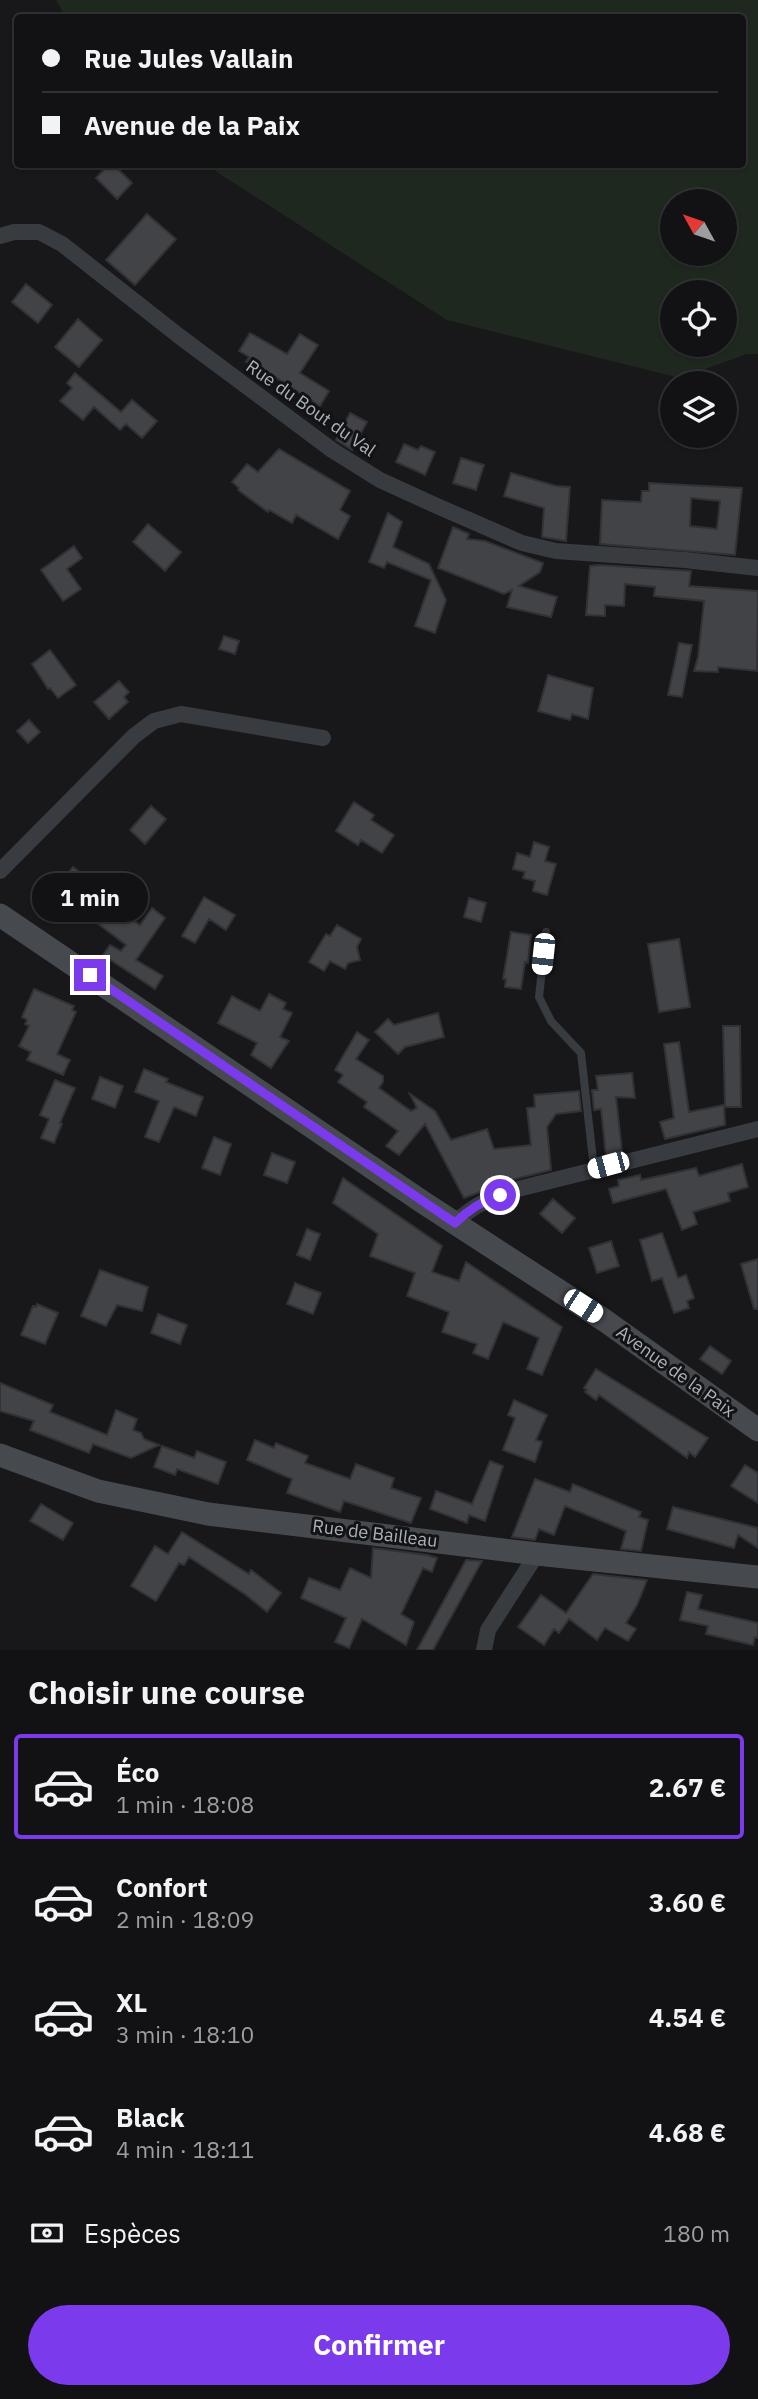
<!DOCTYPE html>
<html lang="fr">
<meta charset="utf-8">
<style>
:root{--surface:#121214;--page:#1f2022;--text:#f1f3f6;--muted:#9c9ea0;--line:#313234;--accent:#7c3aed}
body{margin:0;font-family:"IBM Plex Sans",sans-serif;background:var(--page);color:var(--text);height:100vh;display:flex;flex-direction:column;font-size:26px;white-space:nowrap}
*{box-sizing:border-box;margin:0}
p{font-size:23px;color:var(--muted)}
.icon{flex:none;width:38px;height:38px;fill:none;stroke:currentColor;stroke-width:2;stroke-linecap:round;stroke-linejoin:round}
.map{position:relative;height:1650px;overflow:hidden}
.drawer{display:flex;flex-direction:column;background:var(--surface);flex:1}
.drawer>*{flex:none}
.banner{position:absolute;left:14px;top:14px;width:732px;height:154px;border-radius:7px;box-shadow:0 2px 5px #0004,0 0 0 2px var(--line);display:grid;align-content:center;height:154px;padding:0 28px;background:var(--surface)}
.needle{width:46px;rotate:310deg}
.buttons{position:absolute;left:660px;top:189px;display:grid;gap:14px}
.buttons a{display:grid;place-items:center;width:77px;height:77px;border-radius:50%;background:var(--surface);box-shadow:0 2px 5px #0004,0 0 0 2px var(--line);font-size:35px}
.end{position:absolute;width:32px;height:32px;margin:-16px;border:9px solid #7c3aed;background:#fff;box-shadow:0 0 0 4px #fff}
.from{border-radius:50%}
.bubble{position:absolute;height:49px;border-radius:24px;background:var(--surface);box-shadow:0 2px 5px #0004,0 0 0 2px var(--line);font-size:23px;font-weight:700;line-height:49px;text-align:center}
.car{position:absolute;width:21px;height:42px;margin:-21px -10px;border-radius:9px;box-shadow:0 0 5px 2px #0007;background:linear-gradient(#fff 24%,#345 0 40%,#fff 0 76%,#345 0 86%,#fff 0)}
.banner b{display:flex;align-items:center;gap:24px;height:66px;font-size:26px}
.banner b+b{border-top:2px solid var(--line)}
.banner i{width:18px;height:18px;background:var(--text)}
ul{padding:0;list-style:none}
li{display:flex;align-items:center;gap:21px;height:105px;margin:0 14px 10px;padding:0 14px;border:4px solid transparent;border-radius:7px}
li div{flex:1}
li b{display:block;font-size:26px}
li em{font-style:normal;font-weight:700}
li.active{border-color:var(--accent)}
li>.icon{width:63px;height:63px;stroke-width:1.5}
h2{padding:0 28px;font-size:32px;line-height:84px}
.pay{display:flex;align-items:center;gap:18px;height:77px;padding:0 28px;font-size:26px}
.pay p{margin-inline-start:auto}
.button{display:flex;gap:14px;margin-top:auto;padding:14px 28px}
.button a{flex:1;height:80px;border-radius:42px;background:var(--accent);color:#fff;font-size:28px;font-weight:700;line-height:80px;text-align:center}
.map>svg:first-child{display:block}
.green{fill:#1f281f;fill-rule:evenodd}
.building{fill:#424347;stroke:#323236;stroke-width:2;fill-rule:evenodd}
.lines{fill:none;stroke-linecap:round;stroke-linejoin:round}
.lane{stroke:#383b3f;stroke-width:8}
.street{stroke:#383b3f;stroke-width:16}
.secondary{stroke:#464a4f;stroke-width:23}
.route{stroke:#7c3aed;stroke-width:9}
.labels{text-anchor:middle;dominant-baseline:central;stroke-width:6;stroke-linejoin:round;paint-order:stroke}
.street-label{font-size:18px;fill:#a9b1ba;stroke:#131315}
</style>
<div class="map">
<svg width="758" height="1650" viewBox="0 0 758 1650">
<rect width="100%" height="100%" fill="#18181a"/>
<path class="green" d="M56,0h702v354h-11l-67,24 -233,-58 -241,-155 536,-1v-146h-676zM672,201h52v53h-52zM672,292h52v53h-52z"/>
<path class="building" d="M109,164h4l19,19 -15,16 -21,-21z
M147,214l29,25 -41,46 -29,-25z
M26,284l26,21 -14,18 -26,-21z
M78,319l24,21 -23,27 -24,-20z
M250,333l37,21 13,-20 18,11 -18,28 29,18 -9,15 -59,-38 -1,2 -14,-8 3,-5 -10,-6z
M75,373l46,39 11,-12 25,21 -15,17 -16,-14 -6,6 -26,-23 -11,13 -23,-19 12,-13 -5,-5z
M350,413l17,9 -15,28 -16,-10z
M404,444l14,6 3,-4 14,6 -10,23 -29,-13z
M279,449l71,42 -10,19 10,6 -12,23 -42,-24 -4,8 -23,-13 -1,2 -30,-22 1,-2 -7,-6 15,-18 11,8z
M461,458l23,7 -8,25 -23,-7z
M511,473l45,13 14,1 -4,54 -24,-4 2,-29 -40,-12z
M649,483l93,5 -7,67 -135,-11 2,-44 39,2 1,-11h7zM691,498l29,3 -3,28 -27,-3z
M388,513l14,9 -9,25 36,17 17,36 -11,33 -20,-7 16,-46 -44,-18 -3,6 -15,-6z
M148,524l33,28 -16,19 -32,-29z
M453,527l16,7 -2,5 18,2 58,22 -3,9 -21,14 38,11 -6,20 -44,-10 5,-17 -8,4 -66,-26z
M74,546l8,12 -15,11 14,20 -18,12 -22,-31z
M600,565l91,6 -2,15 69,5 -1,80 -39,-4v5l-24,-1 4,-14 6,-56 -50,-5 1,-9 -30,-3 -1,22 -19,-1v11l-19,-1 4,-49z
M224,636l15,5 -4,13 -16,-5z
M679,643l13,2 -10,52 -14,-2z
M50,650l26,35 -18,13 -8,-10 -2,1 -16,-25z
M548,675l45,13 -5,31 -16,-5 -2,6 -32,-9z
M119,681l10,11 -5,5 4,5 -19,17 -15,-17z
M29,720l11,12 -12,11 -11,-12z
M354,802l20,13 -3,5 23,15 -12,18 -21,-13 -3,5 -22,-14z
M151,806l15,13 -21,25 -15,-14z
M534,842l15,5 -4,14 11,3 -9,31 -14,-4 2,-10 -12,-3 2,-6 -12,-3 4,-16 13,4z
M73,867l47,36 -4,5 24,17 12,-17 13,10 -29,42 27,16 -8,13 -52,-34 7,-10 11,6 5,-6 -71,-54z
M204,897l31,18 -9,15 -17,-11 -14,24 -13,-7z
M469,898l17,5 -5,19 -17,-5z
M337,925l24,14 -4,8 3,13 -12,3 -3,6 -15,-8 -6,10 -15,-9 17,-28 4,2z
M511,932l20,3 -3,28 -3,-1 -4,27 -16,-2 1,-8h-3z
M679,939l11,68 -31,5 -11,-68z
M34,989l40,17 -2,4 4,2 -19,42 13,6 -7,15 -36,-15 4,-8 -12,-6 10,-20 -4,-2 2,-4 -5,-3z
M269,994l17,9 -3,6 9,4 -12,24 9,4 -18,27 -20,-13 6,-12 -39,-20 14,-27 28,15z
M438,1013l6,24 -39,10 -7,7 -23,-22 13,-13 6,6z
M723,1026h17l1,81h-16z
M357,1032l12,8 -13,19 27,17v6l-4,6 32,23 6,-3 -7,-14 25,17 16,29 36,-11 7,20 37,-4 -4,-37 8,-1 -1,-12 45,-4 2,20 -25,3 -9,13 4,43 -36,9 -51,19 -39,-74 -26,31 -13,-9 12,-15 -34,-24 3,-5 -29,-20 5,-7 -8,-5z
M679,1042l10,70 35,-7 1,20 -60,14 -5,-17 14,-4 -10,-74z
M144,1069l24,10 -2,3 37,15 -7,19 -22,-9 -15,35 -14,-5 14,-36 -24,-9z
M632,1073l3,25 -19,-1 6,54 -16,5 -5,-47 -7,1 -2,-20h6l-2,-14z
M100,1077l23,9 -8,22 -23,-9z
M55,1080l20,8 -15,35 2,1 -8,19 -13,-5 8,-19 -9,-4z
M214,1137l17,7 -11,31 -18,-7z
M272,1153l23,9 -8,21 -23,-8z
M742,1164l6,23 -20,6 2,8 -37,11 4,12 -15,6 -16,-41 -53,14 -4,-14 10,-3 -1,-6 22,-5 1,5 55,-12 3,8z
M343,1178l99,68 -10,26 27,9 7,-19 96,65 -20,48 -15,-6 12,-31 -36,-16 -15,37 -15,-6 4,-9 -35,-12 7,-20 -42,-16 8,-23 -45,-17 8,-22 -45,-31z
M553,1199l22,19 -13,15 -22,-19z
M307,1229l13,5 -10,26 -13,-5z
M662,1233l16,45 8,-3 8,23 -7,3 2,7 -15,5 -12,-35 -10,3 -12,-41z
M611,1241l8,25 -22,7 -8,-25z
M758,1259v50h-4l-13,-45z
M100,1270l48,17 -6,24 -25,-6 -11,21 -25,-10z
M295,1283l26,10 -8,21 -26,-10z
M37,1304l21,9 -13,31 -24,-9 12,-29 3,1z
M158,1314l29,11 -7,19 -29,-11z
M710,1346l21,15 -9,13 -22,-15z
M596,1369l112,69 -13,19 -6,-5 -2,6 -88,-63 -3,5 -11,-8 2,-2 -3,-2z
M0,1383l53,22 -3,7 57,23 9,-25 21,9 -4,11 8,3 3,6 15,6 -28,13 -38,-14 -4,9 -59,-23 4,-9 -34,-10z
M514,1400l33,15 -11,25 6,2 -7,20 -32,-12 12,-32 -7,-3z
M255,1440l19,8 2,-5 32,13 -3,7 45,16 6,-15 38,14 -3,10 30,10 -10,25 -67,-22 -4,11 -53,-19 5,-14 -45,-19z
M162,1446l32,12 3,-7 29,11 -8,22 -41,-15 -2,6 -21,-8z
M490,1461l13,5 -18,55 -16,-6 -2,8 -37,-14 6,-18 36,13z
M745,1465l13,8v30l-27,-17z
M535,1479l35,13 3,-8 68,28 -2,5 9,3 -7,31 -20,-2 5,-18 -61,-25 -11,29 -15,-6 -4,11 -23,-3z
M41,1504l32,19 -10,17 -33,-19z
M673,1507l85,21v20l-20,-13 -4,13 -67,-19z
M182,1532l67,42 2,-4 30,23 -14,19 -21,-17 -57,-38 -5,8 -5,-2 -23,38 -25,-15 24,-40 13,8z
M373,1548l54,7 10,3 -5,14 -9,-4 -22,46 13,8 -8,23 -44,-26 -13,29 -14,-6 11,-24 -45,-20 8,-20 31,12 10,-22 21,10z
M466,1560l16,1 -49,89h-16z
M593,1574l54,6 -10,25 -11,18 10,6 -8,12 -23,-13 -8,12 -28,-21 -10,14 -5,-4 -10,16 -26,-18 23,-32 25,18z
M687,1592l15,3 -4,14 60,14v15l-3,-1 -2,8 -47,-11 2,-8 -28,-6z"/>
<g class="lines">
<path class="lane" d="M546,932l-7,65 12,24 30,32 13,116"/>
<path class="street" d="M0,236l14,-4h25l23,12 117,92 153,114 48,30 57,26 85,37 34,8 129,9 73,8
M0,871l134,-135 20,-15 27,-7 142,24
M455,1223c19,-19 38,-26 63,-34l240,-60
M484,1650l4,-20 49,-76"/>
<path class="secondary" d="M0,915l424,288 180,117 154,110
M0,1455l98,36 110,23 329,40 221,23"/>
</g>
<g class="lines">
<path class="route" d="M90,975l365,248c14,-14 27,-22 45,-28"/>
</g>
<g class="labels">
<g class="street-label">
<text transform="translate(311 408) rotate(35)">Rue du Bout du Val</text>
<text transform="translate(676 1371) rotate(36)">Avenue de la Paix</text>
<text transform="translate(375 1533) rotate(7)">Rue de Bailleau</text>
</g>
</g>
</svg>
<div class="buttons">
<a><svg class="needle" viewBox="-14 -14 28 28"><path d="M0-13l5 13h-10z" fill="#e53935"/><path d="M0 13l5-13h-10z" fill="#9c9ea0"/></svg></a>
<a><svg class="icon" aria-label="locate" viewBox="0 0 24 24"><circle cx="12" cy="12" r="6"/><path d="M12 2v4M12 18v4M2 12h4M18 12h4"/></svg></a>
<a><svg class="icon" aria-label="layers" viewBox="0 0 24 24"><path d="M12 4l9 5-9 5-9-5zM3 14l9 5 9-5"/></svg></a>
</div>
<i class="end from" style="left:500px;top:1195px"></i>
<i class="end" style="left:90px;top:975px"></i>
<div class="bubble" style="left:32px;top:873px;width:116px">1 min</div>
<i class="car" style="left:543px;top:954px;rotate:186deg"></i>
<i class="car" style="left:608px;top:1165px;rotate:255deg"></i>
<i class="car" style="left:583px;top:1306px;rotate:123deg"></i>
<div class="banner">
<b><i class="from"></i>Rue Jules Vallain</b>
<b><i></i>Avenue de la Paix</b>
</div>
</div>
<section class="drawer">
<h2>Choisir une course</h2>
<ul>
<li class="active"><svg class="icon" aria-label="car" viewBox="0 0 24 24"><path d="M5 17H2v-5l4-1 3-4h7l3 4 3 1v5h-3M9 17h6M6 11h13"/><circle cx="7" cy="17" r="2"/><circle cx="17" cy="17" r="2"/></svg><div><b>Éco</b><p>1 min · 18:08</p></div><em>2.67 €</em></li>
<li><svg class="icon" aria-label="car" viewBox="0 0 24 24"><path d="M5 17H2v-5l4-1 3-4h7l3 4 3 1v5h-3M9 17h6M6 11h13"/><circle cx="7" cy="17" r="2"/><circle cx="17" cy="17" r="2"/></svg><div><b>Confort</b><p>2 min · 18:09</p></div><em>3.60 €</em></li>
<li><svg class="icon" aria-label="car" viewBox="0 0 24 24"><path d="M5 17H2v-5l4-1 3-4h7l3 4 3 1v5h-3M9 17h6M6 11h13"/><circle cx="7" cy="17" r="2"/><circle cx="17" cy="17" r="2"/></svg><div><b>XL</b><p>3 min · 18:10</p></div><em>4.54 €</em></li>
<li><svg class="icon" aria-label="car" viewBox="0 0 24 24"><path d="M5 17H2v-5l4-1 3-4h7l3 4 3 1v5h-3M9 17h6M6 11h13"/><circle cx="7" cy="17" r="2"/><circle cx="17" cy="17" r="2"/></svg><div><b>Black</b><p>4 min · 18:11</p></div><em>4.68 €</em></li>
</ul>
<div class="pay"><svg class="icon" aria-label="cash" viewBox="0 0 24 24"><path d="M3 7h18v10H3z"/><circle cx="12" cy="12" r="2"/></svg>Espèces<p>180 m</p></div>
<div class="button"><a>Confirmer</a></div>
</section>
